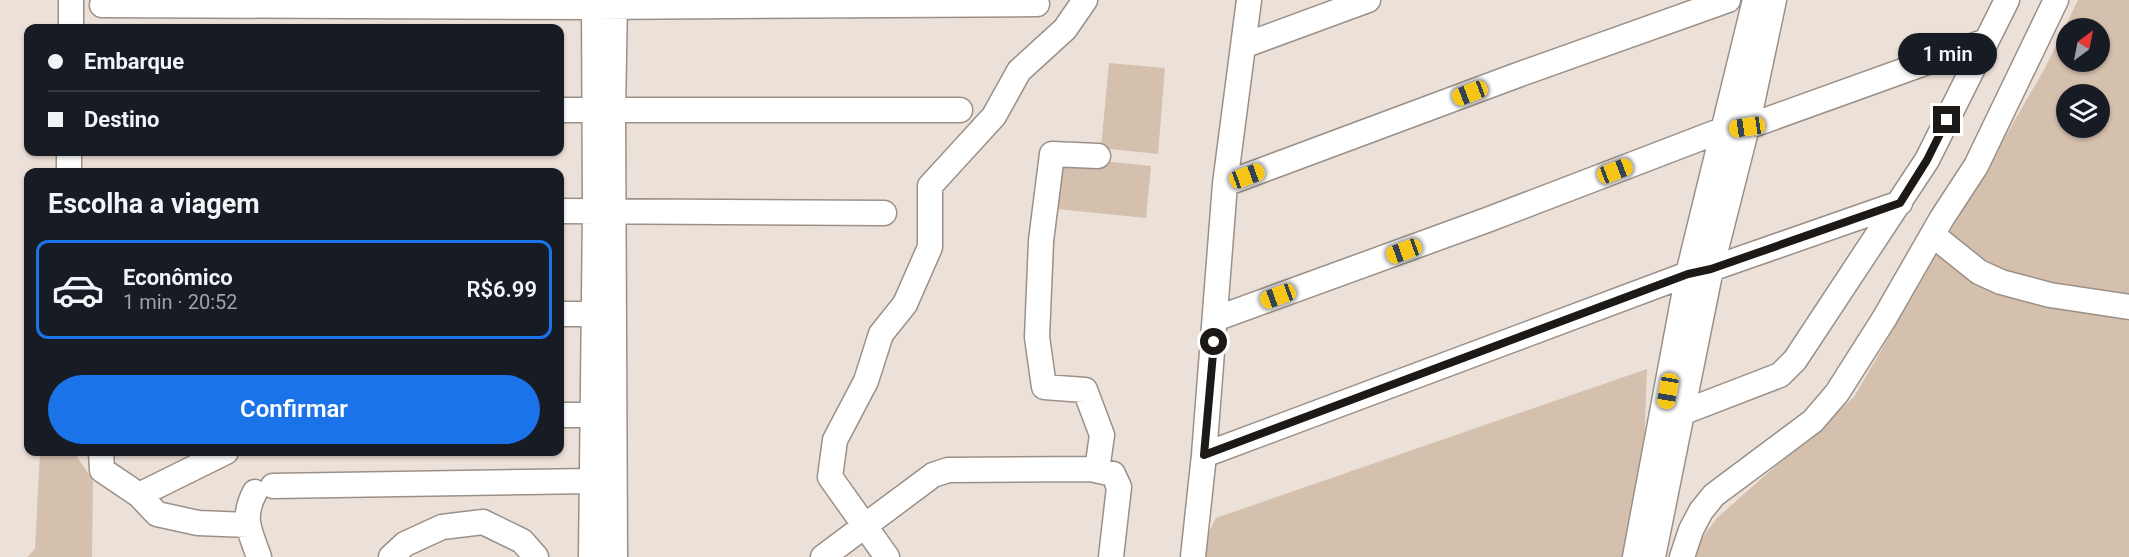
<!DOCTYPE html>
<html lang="pt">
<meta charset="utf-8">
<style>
:root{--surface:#171b24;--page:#20242c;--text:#f1f3f6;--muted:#9ea1a6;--line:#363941;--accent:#1a73e8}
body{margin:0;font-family:Roboto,sans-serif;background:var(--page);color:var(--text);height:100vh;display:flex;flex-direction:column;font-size:22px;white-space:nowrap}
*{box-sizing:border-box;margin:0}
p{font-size:20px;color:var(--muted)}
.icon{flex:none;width:33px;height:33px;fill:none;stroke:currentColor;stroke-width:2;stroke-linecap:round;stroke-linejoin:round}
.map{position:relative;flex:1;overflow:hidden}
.drawer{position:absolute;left:24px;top:168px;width:540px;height:288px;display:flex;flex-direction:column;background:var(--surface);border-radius:12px;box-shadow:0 2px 4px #0004}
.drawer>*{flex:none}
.top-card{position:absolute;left:24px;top:24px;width:540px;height:132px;border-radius:12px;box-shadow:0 2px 4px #0004;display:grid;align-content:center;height:132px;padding:0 24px;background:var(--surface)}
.needle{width:39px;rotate:32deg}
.controls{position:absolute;left:2056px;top:18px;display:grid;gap:12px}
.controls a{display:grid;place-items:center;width:54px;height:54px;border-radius:50%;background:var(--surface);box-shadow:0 2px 4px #0004;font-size:30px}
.end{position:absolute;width:27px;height:27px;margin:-14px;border:8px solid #1d1916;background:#fff;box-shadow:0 0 0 3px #fff}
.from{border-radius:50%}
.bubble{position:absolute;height:42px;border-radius:21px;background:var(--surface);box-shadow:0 2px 4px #0004;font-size:20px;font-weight:600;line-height:42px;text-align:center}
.car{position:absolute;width:18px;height:36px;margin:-18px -9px;border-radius:8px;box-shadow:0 0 4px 2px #0007;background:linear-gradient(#f5c518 24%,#345 0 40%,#f5c518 0 76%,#345 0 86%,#f5c518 0)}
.top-card b{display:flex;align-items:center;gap:21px;height:57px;font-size:22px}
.top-card b+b{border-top:2px solid var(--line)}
.top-card i{width:15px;height:15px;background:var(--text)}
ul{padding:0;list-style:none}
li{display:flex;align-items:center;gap:18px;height:99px;margin:0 12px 9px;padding:0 12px;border:3px solid var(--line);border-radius:12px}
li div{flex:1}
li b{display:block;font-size:22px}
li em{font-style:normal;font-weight:600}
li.active{border-color:var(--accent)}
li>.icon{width:54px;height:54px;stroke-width:1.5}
h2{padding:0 24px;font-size:27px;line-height:72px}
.button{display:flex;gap:12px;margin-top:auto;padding:12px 24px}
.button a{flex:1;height:69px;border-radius:36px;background:var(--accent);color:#fff;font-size:24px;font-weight:600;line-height:69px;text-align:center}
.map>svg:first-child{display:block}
.green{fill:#d5bfad;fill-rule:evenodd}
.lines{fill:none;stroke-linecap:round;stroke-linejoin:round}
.minor-casing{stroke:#9b9088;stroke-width:27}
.minor{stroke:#fff;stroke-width:24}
.route{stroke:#1d1916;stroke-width:8}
</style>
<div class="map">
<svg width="2129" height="557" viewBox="0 0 2129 557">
<rect width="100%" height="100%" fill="#ece1d8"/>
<path class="green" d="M2078,0h51v557h-441l29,-39 137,-121 191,-329zM2067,28h33v34h-33zM2067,94h33v34h-33z
M1109,63l56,5 -7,86 -57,-6z
M1062,157l89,9 -5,52 -89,-9z
M1647,369l-7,188h-444l20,-39z
M40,452h34l19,29 -1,76h-65l8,-8z"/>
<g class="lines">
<g class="minor-casing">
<path id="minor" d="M71,0v28
M615,0l-2,110 2,447
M102,5l492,2 443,-3
M1243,46l125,-46
M560,110h400
M69,172v-20
M1225,184l290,-108 213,-76
M560,211l324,2
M1933,235l46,37 22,10 49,13 79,12
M560,314h49
M1215,319l272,-99 235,-90 25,-3 239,-86
M1672,413l12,-1 96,-37 15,-15 132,-200 80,-160
M560,415h49
M101,452l1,18 37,25
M226,452l-87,43 18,19 41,9 50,2
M1204,455l484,-181 23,-5 189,-66
M1097,470l5,-35 -17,-45 -41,-3 -7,-50 4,-96 11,-87 46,2
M273,486l319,-5
M255,492c-14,26 -5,39 4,65
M391,557l14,-13 37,-17 41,-5 39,19 14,16
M591,557l4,-346 -1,-211
M823,557l110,-82 15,-5 143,-1 22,5 6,13 -8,70
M887,557l-57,-80 5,-37 31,-59 15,-47 24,-30 25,-57v-61l64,-70 25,-45 46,-42 20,-29
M1193,557l11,-102 21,-271 24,-184
M1635,557l53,-283 67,-274
M1653,557l58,-288 36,-142 27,-127
M1682,557l9,-27 10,-19 13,-16 99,-74 24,-28 47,-74 58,-101 34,-52 80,-166"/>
</g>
<use href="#minor" class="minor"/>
</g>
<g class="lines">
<path class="route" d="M1214,342l-10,113 484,-181 23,-5 189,-66 27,-43 20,-40"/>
</g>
</svg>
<div class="controls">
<a><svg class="needle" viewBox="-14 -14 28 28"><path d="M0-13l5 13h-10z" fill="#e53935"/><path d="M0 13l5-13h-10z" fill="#9ea1a6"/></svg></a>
<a><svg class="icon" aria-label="layers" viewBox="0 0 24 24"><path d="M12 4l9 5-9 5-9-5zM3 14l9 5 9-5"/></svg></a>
</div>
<i class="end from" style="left:1214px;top:342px"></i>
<i class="end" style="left:1947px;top:120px"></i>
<div class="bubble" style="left:1898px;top:33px;width:99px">1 min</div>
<i class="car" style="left:1470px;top:93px;rotate:249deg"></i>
<i class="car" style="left:1747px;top:127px;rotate:262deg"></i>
<i class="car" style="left:1615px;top:171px;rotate:69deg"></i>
<i class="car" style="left:1247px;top:176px;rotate:70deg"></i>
<i class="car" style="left:1404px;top:251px;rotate:250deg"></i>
<i class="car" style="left:1278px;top:296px;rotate:250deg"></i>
<i class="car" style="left:1668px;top:391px;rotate:190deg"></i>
<div class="top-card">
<b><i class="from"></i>Embarque</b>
<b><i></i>Destino</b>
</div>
<section class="drawer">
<h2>Escolha a viagem</h2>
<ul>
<li class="active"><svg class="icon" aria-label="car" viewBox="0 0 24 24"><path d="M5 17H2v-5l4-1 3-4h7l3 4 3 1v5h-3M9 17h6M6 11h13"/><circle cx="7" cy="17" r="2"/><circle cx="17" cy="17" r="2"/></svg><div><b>Econômico</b><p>1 min · 20:52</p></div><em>R$6.99</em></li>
</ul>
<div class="button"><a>Confirmar</a></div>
</section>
</div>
